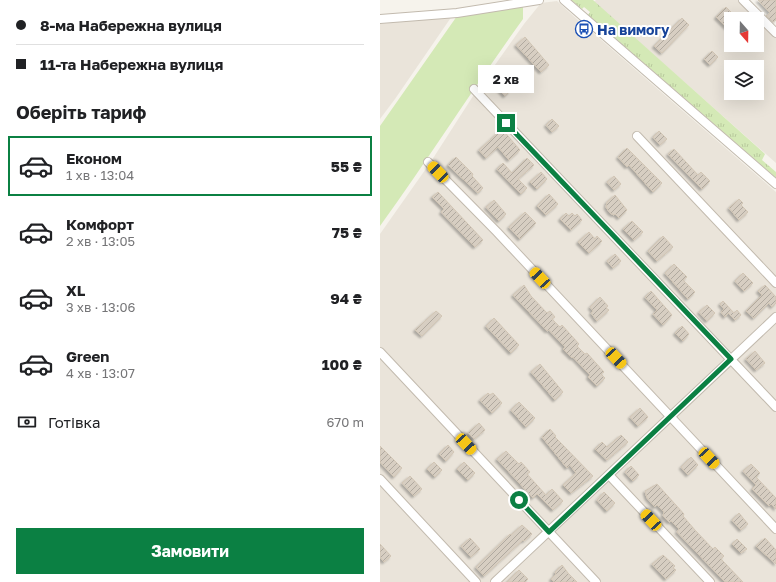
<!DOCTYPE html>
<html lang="uk">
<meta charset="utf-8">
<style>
:root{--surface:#fff;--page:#f6f6f6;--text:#202124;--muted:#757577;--line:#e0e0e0;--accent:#0b8043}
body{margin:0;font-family:"Golos Text",sans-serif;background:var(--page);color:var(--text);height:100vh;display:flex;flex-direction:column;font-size:15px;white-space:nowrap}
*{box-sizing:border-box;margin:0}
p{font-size:13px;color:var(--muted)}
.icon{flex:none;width:22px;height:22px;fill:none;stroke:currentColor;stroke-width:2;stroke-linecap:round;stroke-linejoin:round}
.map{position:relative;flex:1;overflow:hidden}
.drawer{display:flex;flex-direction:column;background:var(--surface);width:380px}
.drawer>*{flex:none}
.top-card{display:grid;align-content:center;height:88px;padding:0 16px;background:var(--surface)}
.needle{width:26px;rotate:160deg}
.buttons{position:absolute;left:344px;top:12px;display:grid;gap:8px}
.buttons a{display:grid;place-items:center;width:40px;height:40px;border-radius:0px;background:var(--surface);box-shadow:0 4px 16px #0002;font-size:20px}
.end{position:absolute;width:18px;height:18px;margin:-9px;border:5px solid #0b8043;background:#fff;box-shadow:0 0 0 2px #fff}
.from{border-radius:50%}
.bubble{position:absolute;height:28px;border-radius:0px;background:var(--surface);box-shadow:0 4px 16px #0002;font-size:13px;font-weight:700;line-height:28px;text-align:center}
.car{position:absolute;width:12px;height:24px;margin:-12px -6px;border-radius:5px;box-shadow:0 0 3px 1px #0007;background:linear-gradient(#f5c518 24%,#345 0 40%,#f5c518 0 76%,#345 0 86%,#f5c518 0)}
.top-card b{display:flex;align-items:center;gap:14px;height:38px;font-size:15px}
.top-card b+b{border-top:1px solid var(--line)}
.top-card i{width:10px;height:10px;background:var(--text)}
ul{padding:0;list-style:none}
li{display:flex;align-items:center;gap:12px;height:60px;margin:0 8px 6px;padding:0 8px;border:2px solid transparent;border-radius:0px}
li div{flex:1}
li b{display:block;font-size:15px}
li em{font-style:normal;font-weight:700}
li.on{border-color:var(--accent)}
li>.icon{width:36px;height:36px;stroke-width:1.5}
h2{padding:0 16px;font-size:18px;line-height:48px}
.pay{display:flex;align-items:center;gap:10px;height:44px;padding:0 16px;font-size:15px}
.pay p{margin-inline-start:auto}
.cta{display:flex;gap:8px;margin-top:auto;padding:8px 16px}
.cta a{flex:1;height:46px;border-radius:0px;background:var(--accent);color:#fff;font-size:16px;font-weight:700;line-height:46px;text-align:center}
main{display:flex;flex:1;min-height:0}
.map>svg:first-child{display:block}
.residential{fill:#eae4da;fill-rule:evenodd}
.grass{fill:url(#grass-tufts)}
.garden{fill:#d4e9b6}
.building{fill:url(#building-hatch);stroke:#d2c6b5;filter:url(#shadow)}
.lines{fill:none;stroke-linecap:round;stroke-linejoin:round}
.minor-casing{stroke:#c2baae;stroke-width:10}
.minor{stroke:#fff;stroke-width:8}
.route{stroke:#0b8043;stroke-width:5}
.labels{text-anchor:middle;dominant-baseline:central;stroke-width:4;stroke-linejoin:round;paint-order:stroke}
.transit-label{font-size:14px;font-weight:bold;fill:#164399;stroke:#fff;text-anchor:start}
</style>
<main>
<section class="drawer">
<div class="top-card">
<b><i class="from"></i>8-ма Набережна вулиця</b>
<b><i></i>11-та Набережна вулиця</b>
</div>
<h2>Оберіть тариф</h2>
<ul>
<li class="on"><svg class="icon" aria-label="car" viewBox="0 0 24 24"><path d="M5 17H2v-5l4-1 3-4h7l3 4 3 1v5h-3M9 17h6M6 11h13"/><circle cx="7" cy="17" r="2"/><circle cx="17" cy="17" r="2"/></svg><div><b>Економ</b><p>1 хв · 13:04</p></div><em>55 ₴</em></li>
<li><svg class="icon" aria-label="car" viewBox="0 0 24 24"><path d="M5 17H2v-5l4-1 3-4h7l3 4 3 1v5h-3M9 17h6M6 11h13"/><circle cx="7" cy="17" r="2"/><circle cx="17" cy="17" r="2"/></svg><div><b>Комфорт</b><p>2 хв · 13:05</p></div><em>75 ₴</em></li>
<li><svg class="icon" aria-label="car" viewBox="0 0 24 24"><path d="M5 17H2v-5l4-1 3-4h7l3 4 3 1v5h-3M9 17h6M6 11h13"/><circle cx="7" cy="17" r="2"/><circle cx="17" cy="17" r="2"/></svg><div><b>XL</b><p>3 хв · 13:06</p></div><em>94 ₴</em></li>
<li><svg class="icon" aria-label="car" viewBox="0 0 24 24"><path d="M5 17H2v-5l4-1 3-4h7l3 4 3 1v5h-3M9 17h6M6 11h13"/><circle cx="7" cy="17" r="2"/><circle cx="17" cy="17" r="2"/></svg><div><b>Green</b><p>4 хв · 13:07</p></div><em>100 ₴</em></li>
</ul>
<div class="pay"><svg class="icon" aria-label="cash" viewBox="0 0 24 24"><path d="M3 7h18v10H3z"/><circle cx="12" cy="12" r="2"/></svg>Готівка<p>670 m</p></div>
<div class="cta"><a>Замовити</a></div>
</section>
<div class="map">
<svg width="396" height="582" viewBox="0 0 396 582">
<defs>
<pattern id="grass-tufts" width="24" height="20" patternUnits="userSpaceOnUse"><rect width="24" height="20" fill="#d4e9b6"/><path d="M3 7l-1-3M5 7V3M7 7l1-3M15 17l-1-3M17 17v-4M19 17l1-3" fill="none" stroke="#b8c99d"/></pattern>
<pattern id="building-hatch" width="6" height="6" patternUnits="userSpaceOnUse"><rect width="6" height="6" fill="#d7cec2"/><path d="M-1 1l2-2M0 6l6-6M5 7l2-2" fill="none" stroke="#b0a99f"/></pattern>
<filter id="shadow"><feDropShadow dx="-2" dy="2" stdDeviation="1" flood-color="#0004"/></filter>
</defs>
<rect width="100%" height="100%" fill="#f6f3ec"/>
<path class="residential" d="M216,0h143l37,36v127l-182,-161zM351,19h26v26h-26zM351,67h26v26h-26z
M177,1l23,21 -4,5 11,9 4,-5 185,161v390h-396v-348l50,-71 45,-70 49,-69 17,-21z
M72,16l-57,83 -15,20v-95z"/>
<path class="grass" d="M191,0h22l172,154 -3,6 14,12v6l-188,-163 2,-3 -6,-5 -2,2z"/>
<path class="garden" d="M143,5v14c-49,68 -94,139 -143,207v-100l77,-110z"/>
<path class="building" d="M378,0h18v20l-3,2 -7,-6 4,-3z
M346,7l12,12h-7v6l-3,4 -12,-12z
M302,18l7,7 -27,28 -8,-7z
M145,37l24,28 -8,7 -25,-27z
M332,51l6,6 -8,8 -6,-6z
M124,77l6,7 -3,3 3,4 -5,5 -10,-11z
M172,119l7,7 -7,6 -6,-7z
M122,129l18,21 -11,10 -11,-13 -12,11 -7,-8z
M279,131l8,8 -7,6 -7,-8z
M247,148l35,35 -9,9 -24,-27 -2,2 -9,-10z
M294,149l24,26 3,-3 9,9 -8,8 -34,-35z
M76,157l17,17 -1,2 11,12 -5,5 -30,-28z
M147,158l7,7 -16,14 9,9 -6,6 -24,-25 6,-6 9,10z
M161,172l6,7 -10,10 -7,-7z
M234,176l7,8 -7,6 -7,-8z
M58,192l45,48 -8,7 -34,-35 3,-3 -12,-12z
M169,194l9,10 -12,11 -9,-9z
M235,195l12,15 -8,8 -4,-4 -1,1 -4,-2 -4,-6 1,-5z
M359,199l4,4 -2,2 7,7 -9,8 -10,-12z
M114,200l12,14 -7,7 -13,-14z
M145,212l11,11 -16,16 -11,-12z
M186,213l3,3 3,-3 3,3 2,-2 5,6 -11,10 -11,-11z
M252,221l11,11 -9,8 -11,-11z
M209,232l6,7 2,-3 5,5 -13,12 -11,-11z
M283,236l10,11 -16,14 -9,-10z
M235,254l6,7 -8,7 -6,-7z
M294,264l13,13 -4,3 12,12 -7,7 -23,-26z
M363,273l10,10 -9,8 -9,-10z
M144,285l7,11 16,17 3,-2 5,6 -3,2 8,8 2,-2 17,19 -2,2 8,8 2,-1 17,19 -3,2 4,4 -8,8 -9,-9 2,-2 -17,-18 -1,1 -9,-9 2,-2 -16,-17 -2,1 -34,-36z
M385,285l11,12v6l-4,4 -3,-4 -15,15 -8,-7 16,-16 -4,-4z
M271,291l21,24 -9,10 -10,-11 4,-4 -12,-13z
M220,297l8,9 -2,2 3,2 -12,11 -6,-8 2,-2 -3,-4z
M343,301l11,12 3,-3 4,5 -6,5 -7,-7 -3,4 -4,-5 3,-3 -4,-5z
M327,305l8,8 -8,8 -8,-9z
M56,311l6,5 -20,20 -7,-6z
M114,318l25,27 -8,8 -25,-27z
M302,326l7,8 -6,7 -8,-8z
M375,351l10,12 -9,7 -10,-11z
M160,364l23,28 -8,8 -24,-28z
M108,393l2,2 3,-2 9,10 -10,10 -12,-13z
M139,402l16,16 -9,9 -15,-17z
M260,408l8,9 -10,9 -8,-9z
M99,423l6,7 -11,9 -6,-6z
M170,429l6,7 -1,1 38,39 -22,17 -8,-8 13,-12 -6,-8 -3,3 -25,-31z
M241,435l7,7 -21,18 -12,-11 7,-7 5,5z
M68,445l6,7 -8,9 -7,-7z
M0,446l22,22 -8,9 -14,-15z
M126,451l13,13 2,-2 9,10 -3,2 19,21 6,-6 11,12 -10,9 -16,-16 -4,4 -36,-39z
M311,457l7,8 -10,10 -7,-8z
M54,462l8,8 -7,7 -8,-8z
M84,462l11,11 -7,7 -11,-11z
M371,464l9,9 -4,4 20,21v11l-5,-5 -2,2 -17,-17 4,-4 -13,-14z
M251,466l8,9 -6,6 -8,-9z
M30,476l12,13 -8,7 -12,-13z
M277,484l27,30 -1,2 12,14 18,19 2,-2 9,9 -3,3 22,23h-18l-48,-50 2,-3 -8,-8 -2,1 -6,-6 1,-4 -7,-7 -2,2 -8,-9 -2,-7z
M224,492l11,11 -8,8 -10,-11z
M359,513l9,11 -7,6 -9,-10z
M142,525l10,9 -8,7 -1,-1 -39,36 -8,-9 34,-33 1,1z
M90,538l10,11 -9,8 -10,-11z
M385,538l11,12v14l-20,-18z
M357,539l10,10 -6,4 -9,-9z
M0,544l11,12 -7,6 -4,-5z
M283,555l12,11 -2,2 3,2 -10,9 -14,-15z
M182,565l6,8 9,9h-23l-3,-3 5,-5 -1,-2z
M139,570l9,9 -3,3h-18z"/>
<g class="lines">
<g class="minor-casing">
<path id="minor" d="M184,0l212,184
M363,0l33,33
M0,19l77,-6 82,-13
M94,89l302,318
M257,136l139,147
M48,162l69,70 279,297
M0,352l216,230
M229,475l101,107
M0,479l96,103
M115,582l281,-265"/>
</g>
<use href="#minor" class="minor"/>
</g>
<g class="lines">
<path class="route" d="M126,123l225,236 -182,173 -30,-32"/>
</g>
<defs>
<g id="bus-ring" transform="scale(0.9)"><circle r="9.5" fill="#fff" stroke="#1a4fb4" stroke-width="1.5"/><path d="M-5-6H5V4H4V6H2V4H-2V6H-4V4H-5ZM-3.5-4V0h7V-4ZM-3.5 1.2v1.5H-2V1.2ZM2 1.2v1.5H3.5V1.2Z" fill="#1a4fb4"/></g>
</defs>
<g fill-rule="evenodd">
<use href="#bus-ring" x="204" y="29"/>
</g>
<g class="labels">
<g class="transit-label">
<text x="217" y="29">На вимогу</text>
</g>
</g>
</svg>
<div class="buttons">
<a><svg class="needle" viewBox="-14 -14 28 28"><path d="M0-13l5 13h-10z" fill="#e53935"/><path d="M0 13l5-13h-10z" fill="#757577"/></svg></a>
<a><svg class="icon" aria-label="layers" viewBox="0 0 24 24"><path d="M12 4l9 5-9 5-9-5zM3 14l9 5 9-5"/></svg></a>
</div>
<i class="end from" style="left:139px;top:500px"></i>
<i class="end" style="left:126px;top:123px"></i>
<div class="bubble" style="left:98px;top:65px;width:56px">2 хв</div>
<i class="car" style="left:58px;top:172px;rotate:316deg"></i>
<i class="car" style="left:160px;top:278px;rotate:317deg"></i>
<i class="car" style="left:236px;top:358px;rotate:137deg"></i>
<i class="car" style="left:86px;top:444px;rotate:137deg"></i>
<i class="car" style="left:329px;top:458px;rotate:137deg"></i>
<i class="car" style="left:271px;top:520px;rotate:317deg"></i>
</div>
</main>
